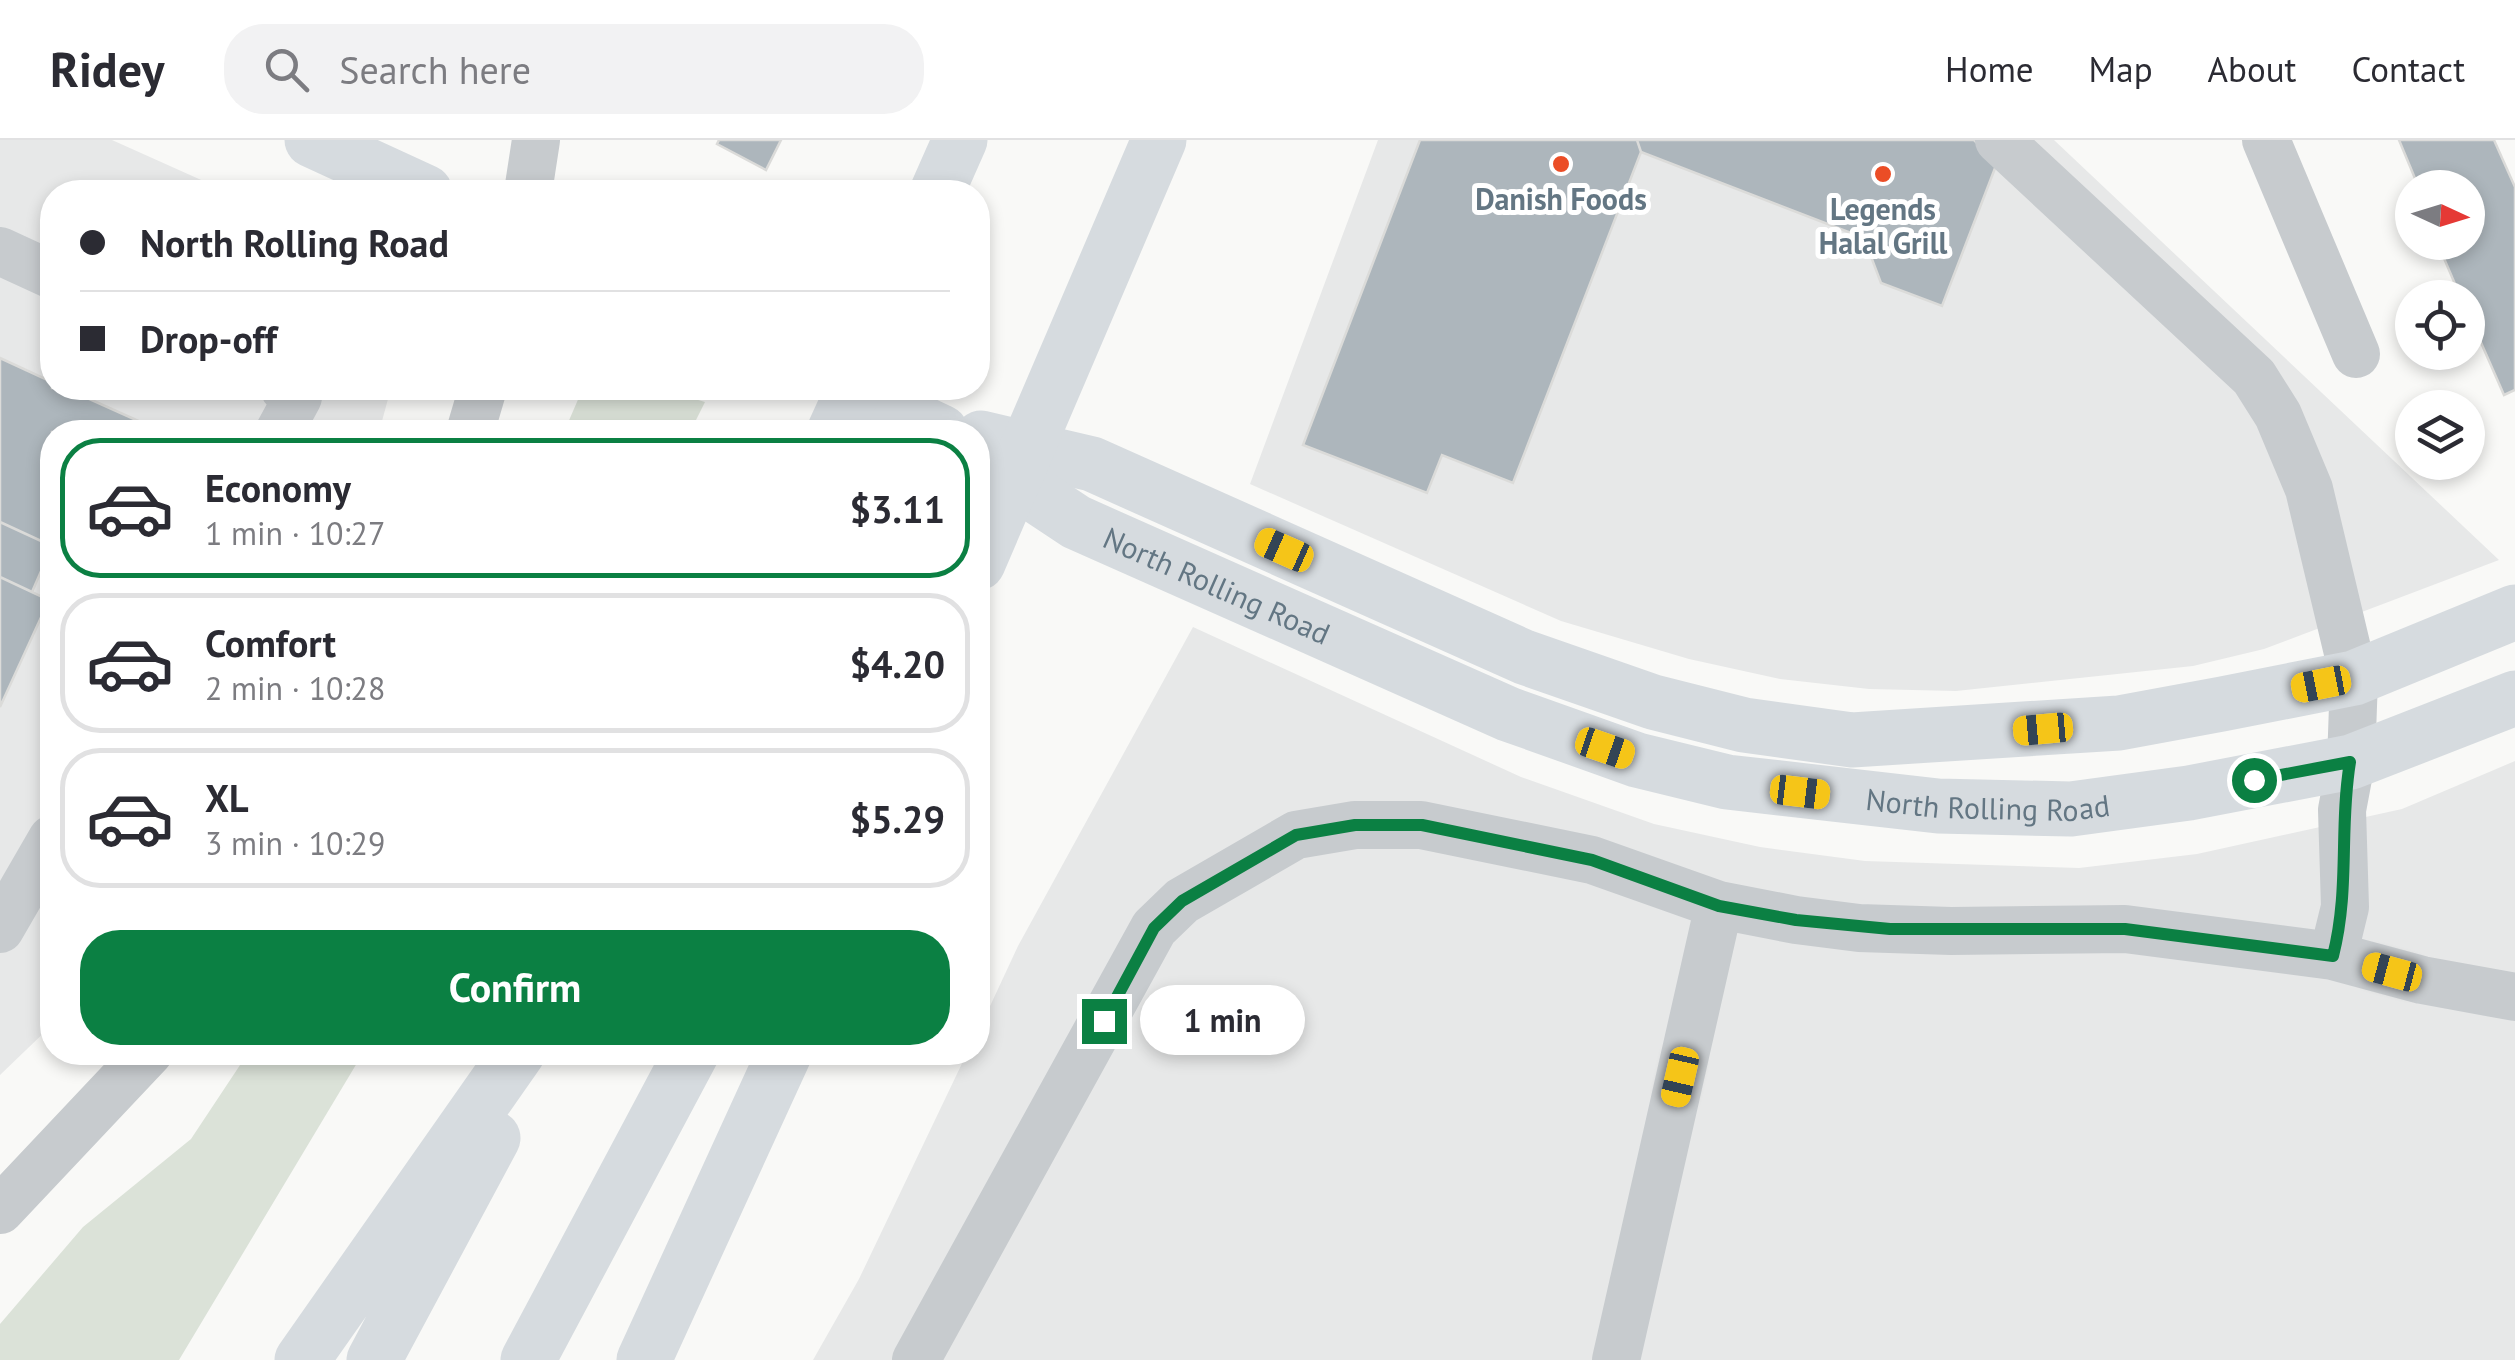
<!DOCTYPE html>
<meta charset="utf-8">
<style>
:root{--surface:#fff;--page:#f2f2f3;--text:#2b2b33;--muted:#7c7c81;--line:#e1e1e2;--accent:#0b8043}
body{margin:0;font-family:"PT Sans",sans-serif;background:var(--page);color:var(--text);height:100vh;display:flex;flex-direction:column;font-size:38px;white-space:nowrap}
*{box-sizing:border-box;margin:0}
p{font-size:32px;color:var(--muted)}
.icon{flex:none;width:55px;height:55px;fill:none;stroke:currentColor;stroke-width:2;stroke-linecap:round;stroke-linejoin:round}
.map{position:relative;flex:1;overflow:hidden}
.panel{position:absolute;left:40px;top:280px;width:950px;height:645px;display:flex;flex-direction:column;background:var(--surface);border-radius:40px;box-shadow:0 5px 15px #0003}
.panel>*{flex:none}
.guide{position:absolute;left:40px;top:40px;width:950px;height:220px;border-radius:40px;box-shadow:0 5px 15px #0003;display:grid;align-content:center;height:220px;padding:0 40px;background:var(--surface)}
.needle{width:65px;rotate:94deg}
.controls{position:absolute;left:2395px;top:30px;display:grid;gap:20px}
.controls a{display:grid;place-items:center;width:90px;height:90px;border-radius:50%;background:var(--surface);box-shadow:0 5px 15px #0003;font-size:50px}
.end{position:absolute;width:45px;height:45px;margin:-22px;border:12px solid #0b8043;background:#fff;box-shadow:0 0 0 5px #fff}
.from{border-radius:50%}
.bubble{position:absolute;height:70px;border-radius:35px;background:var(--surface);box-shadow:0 5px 15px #0003;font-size:32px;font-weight:700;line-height:70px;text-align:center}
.car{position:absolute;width:30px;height:60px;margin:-30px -15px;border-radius:12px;box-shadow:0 0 8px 2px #0007;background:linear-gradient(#f5c518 24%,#345 0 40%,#f5c518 0 76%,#345 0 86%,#f5c518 0)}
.guide b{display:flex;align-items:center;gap:35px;height:95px;font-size:38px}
.guide b+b{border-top:2px solid var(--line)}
.guide i{width:25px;height:25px;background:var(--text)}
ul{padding:18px 0 0;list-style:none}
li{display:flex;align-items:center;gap:30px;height:140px;margin:0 20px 15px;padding:0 20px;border:5px solid var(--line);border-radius:40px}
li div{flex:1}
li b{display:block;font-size:38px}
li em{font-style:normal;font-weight:700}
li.active{border-color:var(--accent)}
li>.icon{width:90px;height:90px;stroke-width:1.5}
.cta{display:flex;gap:20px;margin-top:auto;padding:20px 40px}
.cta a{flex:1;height:115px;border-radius:40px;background:var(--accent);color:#fff;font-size:40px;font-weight:700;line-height:115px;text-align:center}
header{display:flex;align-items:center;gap:60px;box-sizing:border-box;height:140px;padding:0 50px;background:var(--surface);border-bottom:2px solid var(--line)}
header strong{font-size:48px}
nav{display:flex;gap:55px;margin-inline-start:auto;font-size:35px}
.search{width:700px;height:90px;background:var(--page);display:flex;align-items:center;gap:25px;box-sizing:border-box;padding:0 35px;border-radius:40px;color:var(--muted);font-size:38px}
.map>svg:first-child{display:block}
.built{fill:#e7e8e8}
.green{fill:#dbe2d8}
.building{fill:#adb6bc;stroke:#dbdbd9;stroke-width:2.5}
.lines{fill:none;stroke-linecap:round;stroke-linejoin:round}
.minor{stroke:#c7cbce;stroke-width:48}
.major{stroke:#d6dbdf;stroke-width:55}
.highway{stroke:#d6dbdf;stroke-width:55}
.route{stroke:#0b8043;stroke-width:12}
.poi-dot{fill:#eb4d26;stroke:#fff;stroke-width:4}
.labels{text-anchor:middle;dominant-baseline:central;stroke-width:10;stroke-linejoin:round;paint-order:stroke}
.poi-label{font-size:30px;font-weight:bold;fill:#637683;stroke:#fff}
.street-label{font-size:30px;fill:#637683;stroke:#fff}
</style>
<header>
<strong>Ridey</strong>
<div class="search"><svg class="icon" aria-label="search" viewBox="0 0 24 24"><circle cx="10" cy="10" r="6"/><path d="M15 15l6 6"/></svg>Search here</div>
<nav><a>Home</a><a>Map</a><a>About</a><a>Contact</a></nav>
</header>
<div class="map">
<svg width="2515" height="1220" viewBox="0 0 2515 1220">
<rect width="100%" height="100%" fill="#f9f9f7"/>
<path class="built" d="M0,0h112l116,52h-176v196h339l-12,44h-327v593l-52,50z
M1378,0h676l445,420 -235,89 -71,17 -237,25 -87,-2 -89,-10 -91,-20 -128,-38 -311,-137z
M1193,487l328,150 133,47 106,23 105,14 214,7 118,-14 205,-45 113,-48v599h-1702l46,-81 108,-226 11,-1v-20l40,-86z"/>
<path class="green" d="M583,248h75l47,14 -15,30h-126z
M248,913h115l-184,307h-179v-36l83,-97 108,-88z"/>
<path class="building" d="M719,0h62l-15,30 -49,-26z
M1420,0h217l4,12 -128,331 -71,-28 -15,38 -124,-48z
M1637,0h337l23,23 -55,143 -61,-23 -17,-45 -223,-86z
M2399,0h95l21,47v203l-11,5 -36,-82v-15h-7l-24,-56h31v-54h-49z
M0,218l52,24v6h13l98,44h-111v114l-52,-24z
M0,382l52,24 -20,46 -32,-15z
M0,437l49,23 -49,107z"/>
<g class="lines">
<path class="minor" d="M1999,0l255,237 24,38 31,74 45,189 -3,84 -9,48 3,97 -12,49
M2266,0l90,214
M528,52l8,-52
M0,111l52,24
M279,292l19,-35 -14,-9
M470,292l13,-44
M0,789l52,-90
M0,1070l149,-158
M916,1220l238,-432 28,-27 114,-66 59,-10h66l171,35 127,45 77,15 63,8 92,3 174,-2 208,27 89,24 93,17
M1616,1220l103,-455"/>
<g class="major">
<path d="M312,0l113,52"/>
<path d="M848,248l93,44"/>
<path d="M981,298l111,26 432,193 129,45 91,23 108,15 267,-17 103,-19 132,-26 161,-66"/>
<path id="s1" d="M978,317l98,65 432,192 129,46 90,22 211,24 133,3 118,-16 162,-31 164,-64"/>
</g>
<path class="highway" d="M937,52l23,-52
M834,292l20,-44
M978,423l181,-423
M302,1220l216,-308
M374,1220l119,-222
M528,1220l164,-308
M644,1220l141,-308"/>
</g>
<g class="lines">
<path class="route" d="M1104,881l50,-93 28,-27 114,-66 59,-10h67l170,35 127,46 77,14 94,9h235l208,27c17,-67 6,-127 17,-194l-96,18"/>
</g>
<g class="poi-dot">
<circle cx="1561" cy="24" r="10"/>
<circle cx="1883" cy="34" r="10"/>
</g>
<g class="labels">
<g class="poi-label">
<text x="1561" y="58">Danish Foods</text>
<text x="1883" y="68">Legends<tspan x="1883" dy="34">Halal Grill</tspan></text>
</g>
<g class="street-label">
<text stroke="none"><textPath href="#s1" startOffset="272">North Rolling Road</textPath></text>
<text stroke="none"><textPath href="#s1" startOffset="1082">North Rolling Road</textPath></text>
</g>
</g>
</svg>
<div class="controls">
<a><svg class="needle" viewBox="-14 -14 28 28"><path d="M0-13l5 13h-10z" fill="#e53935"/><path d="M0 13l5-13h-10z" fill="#7c7c81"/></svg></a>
<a><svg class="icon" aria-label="locate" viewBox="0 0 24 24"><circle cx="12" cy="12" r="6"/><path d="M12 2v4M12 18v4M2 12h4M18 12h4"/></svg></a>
<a><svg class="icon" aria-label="layers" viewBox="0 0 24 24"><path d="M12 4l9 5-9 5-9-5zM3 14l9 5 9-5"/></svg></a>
</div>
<i class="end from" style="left:2254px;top:640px"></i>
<i class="end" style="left:1104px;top:881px"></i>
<div class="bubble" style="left:1140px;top:845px;width:165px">1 min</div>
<i class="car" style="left:1284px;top:410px;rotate:294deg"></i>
<i class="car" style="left:2321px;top:544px;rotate:259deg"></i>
<i class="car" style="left:2043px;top:589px;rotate:265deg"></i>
<i class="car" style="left:1605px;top:608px;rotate:109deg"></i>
<i class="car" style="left:1800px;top:652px;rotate:97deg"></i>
<i class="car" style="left:2392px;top:832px;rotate:285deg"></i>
<i class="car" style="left:1680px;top:937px;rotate:193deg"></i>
<div class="guide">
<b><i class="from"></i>North Rolling Road</b>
<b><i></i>Drop-off</b>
</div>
<section class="panel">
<ul>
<li class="active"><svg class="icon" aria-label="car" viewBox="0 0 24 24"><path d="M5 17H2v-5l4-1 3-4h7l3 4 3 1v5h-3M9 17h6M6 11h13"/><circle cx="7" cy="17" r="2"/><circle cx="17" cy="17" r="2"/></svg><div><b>Economy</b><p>1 min · 10:27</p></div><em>$3.11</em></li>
<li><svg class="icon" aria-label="car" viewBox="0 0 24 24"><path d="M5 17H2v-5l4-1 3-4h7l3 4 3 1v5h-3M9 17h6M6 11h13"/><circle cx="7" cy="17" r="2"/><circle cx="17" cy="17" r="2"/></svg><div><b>Comfort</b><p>2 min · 10:28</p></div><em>$4.20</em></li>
<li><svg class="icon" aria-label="car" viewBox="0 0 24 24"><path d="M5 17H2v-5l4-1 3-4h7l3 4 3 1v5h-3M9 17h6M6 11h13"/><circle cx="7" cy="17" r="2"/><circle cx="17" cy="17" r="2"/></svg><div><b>XL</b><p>3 min · 10:29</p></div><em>$5.29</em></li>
</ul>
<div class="cta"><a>Confirm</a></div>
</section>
</div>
